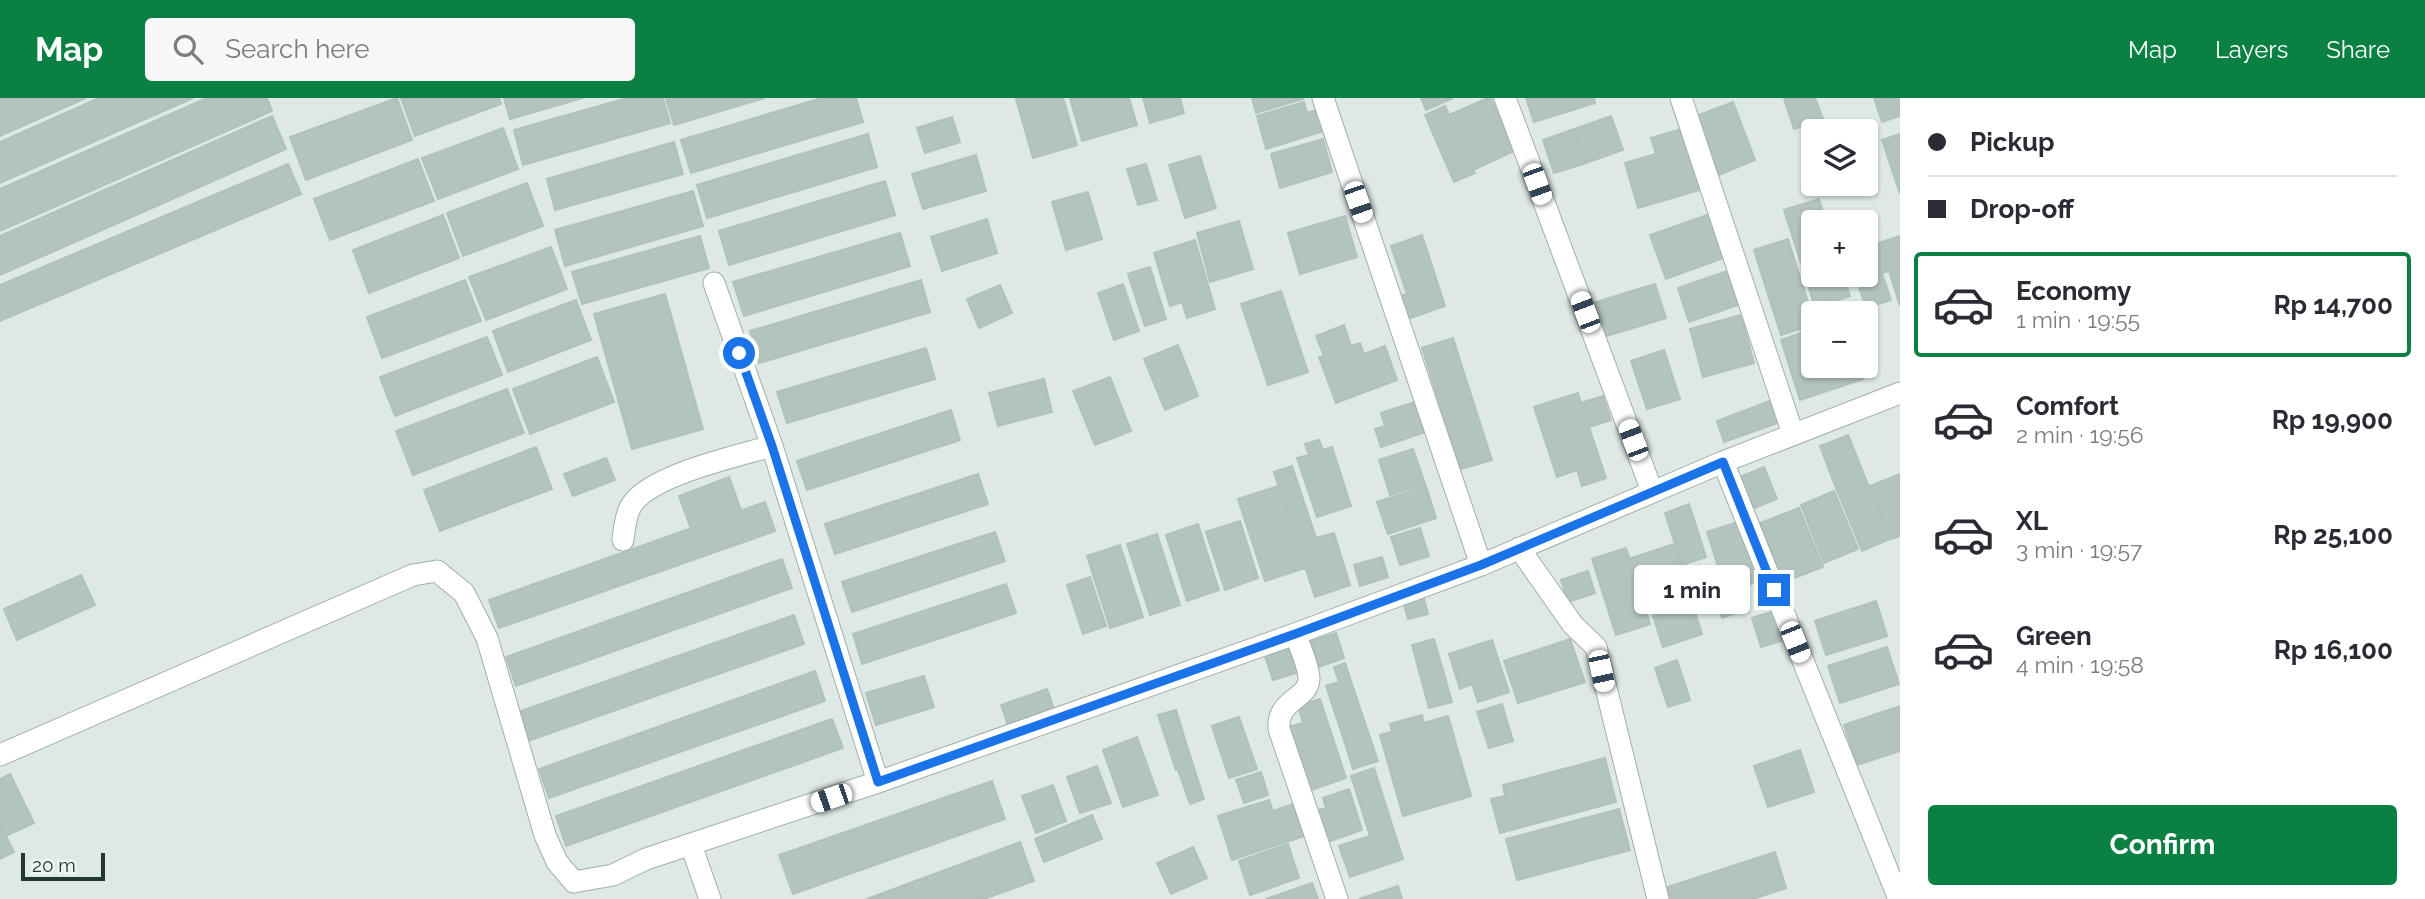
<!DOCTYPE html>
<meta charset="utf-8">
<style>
:root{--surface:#fff;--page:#f7f7f7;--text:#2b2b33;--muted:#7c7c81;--line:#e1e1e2;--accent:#0b8043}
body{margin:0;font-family:Raleway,sans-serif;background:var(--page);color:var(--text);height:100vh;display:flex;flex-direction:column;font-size:26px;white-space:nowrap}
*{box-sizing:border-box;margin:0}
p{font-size:23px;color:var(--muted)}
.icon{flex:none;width:38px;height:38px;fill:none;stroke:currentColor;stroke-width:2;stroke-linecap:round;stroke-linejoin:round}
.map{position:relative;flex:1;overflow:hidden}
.sheet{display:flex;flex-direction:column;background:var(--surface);width:525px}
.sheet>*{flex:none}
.hud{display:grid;align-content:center;height:154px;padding:0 28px;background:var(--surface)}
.fabs{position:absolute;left:1801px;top:21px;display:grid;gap:14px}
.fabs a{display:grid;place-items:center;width:77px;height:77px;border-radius:7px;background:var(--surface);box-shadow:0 2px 5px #0004;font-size:35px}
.scale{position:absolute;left:21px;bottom:18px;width:84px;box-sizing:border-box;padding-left:7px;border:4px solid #203733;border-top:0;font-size:19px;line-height:24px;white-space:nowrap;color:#203733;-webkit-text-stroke:5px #edf5f2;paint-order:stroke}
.end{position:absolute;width:32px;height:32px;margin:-16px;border:9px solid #1a73e8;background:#fff;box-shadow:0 0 0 4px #fff}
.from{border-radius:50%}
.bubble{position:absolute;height:49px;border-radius:7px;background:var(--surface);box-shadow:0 2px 5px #0004;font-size:23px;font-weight:700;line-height:49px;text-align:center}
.car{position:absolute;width:21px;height:42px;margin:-21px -10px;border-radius:9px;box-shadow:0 0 5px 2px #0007;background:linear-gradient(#fff 24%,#345 0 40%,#fff 0 76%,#345 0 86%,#fff 0)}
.hud b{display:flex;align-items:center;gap:24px;height:66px;font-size:26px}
.hud b+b{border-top:2px solid var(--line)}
.hud i{width:18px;height:18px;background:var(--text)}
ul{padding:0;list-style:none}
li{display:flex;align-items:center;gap:21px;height:105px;margin:0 14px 10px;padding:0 14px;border:4px solid transparent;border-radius:7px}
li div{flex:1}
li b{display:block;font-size:26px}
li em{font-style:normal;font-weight:700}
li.active{border-color:var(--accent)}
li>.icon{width:63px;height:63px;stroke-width:1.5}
.button{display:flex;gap:14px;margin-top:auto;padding:14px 28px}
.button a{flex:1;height:80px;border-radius:7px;background:var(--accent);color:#fff;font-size:28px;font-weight:700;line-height:80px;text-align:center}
header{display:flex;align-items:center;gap:42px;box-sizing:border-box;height:98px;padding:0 35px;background:var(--accent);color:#fff}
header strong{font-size:33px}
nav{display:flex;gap:38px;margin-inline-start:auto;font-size:24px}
.search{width:490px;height:63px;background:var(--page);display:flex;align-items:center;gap:18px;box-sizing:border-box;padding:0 24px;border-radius:7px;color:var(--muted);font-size:26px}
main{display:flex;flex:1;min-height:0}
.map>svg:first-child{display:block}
.building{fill:#b3c3be;stroke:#b1c1bc;stroke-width:2}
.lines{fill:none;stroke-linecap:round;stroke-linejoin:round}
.minor-casing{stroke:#a1afac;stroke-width:23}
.minor{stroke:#fff;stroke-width:21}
.route{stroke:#1a73e8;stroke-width:9}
</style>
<header>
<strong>Map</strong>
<div class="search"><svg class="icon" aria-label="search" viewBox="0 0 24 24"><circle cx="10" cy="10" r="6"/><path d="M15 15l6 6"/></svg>Search here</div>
<nav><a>Map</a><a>Layers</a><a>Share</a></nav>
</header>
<main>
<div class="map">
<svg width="1900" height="801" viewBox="0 0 1900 801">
<rect width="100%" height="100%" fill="#dee8e5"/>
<path class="building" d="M0,0h86l-86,38z
M99,0h94l-193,85v-41z
M207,0h60l5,13 -272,120v-42z
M397,0l15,42 -106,40 -16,-43z
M401,0h98l2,6 -86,32z
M504,0h79l-73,21z
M627,0h36l7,25 -147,42 -9,-35z
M666,0h99l-91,27z
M822,0h34l7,24 -172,51 -10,-33z
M1021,0h42l14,47 -44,13 -17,-59z
M1070,0h59l8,27 -55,16z
M1143,0h37l4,15 -34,10z
M1252,0h50l1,1 -47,14z
M1421,0h32l-27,12z
M1488,0h3l23,53 -41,19 2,3 -21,9 -29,-67 20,-9 4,9z
M1526,0h68l1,5 -61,19z
M1784,0h31l8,21 -29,10z
M1874,0h26v18l-18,6z
M1304,4l3,11 14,-4 6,21 -61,19 -9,-33z
M1733,4l22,58 -36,15 -23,-59z
M272,18l14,33 -286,126v-39z
M1611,18l12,34 -37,13 -12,-34z
M952,19l8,25 -35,11 -8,-25z
M1688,29l18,61 -68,20 -13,-45 31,-9 -5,-16z
M503,30l15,41 -80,30 -16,-41z
M1574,31l12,34 -32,10 -11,-33z
M868,36l9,33 -170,51 -10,-33z
M1900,36v60l-18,-54z
M1323,41l9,33 -52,16 -9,-34z
M674,44l9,32 -128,36 -8,-31z
M976,57l10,36 -63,18 -11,-35z
M1200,58l16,52 -31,10 -16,-53z
M418,61l16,42 -104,39 -16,-41z
M288,66l13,30 -301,127v-36z
M1146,66l11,36 -19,5 -11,-36z
M885,83l10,34 -166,50 -10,-34z
M527,85l16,43 -80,30 -16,-43z
M693,93l10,35 -138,40 -10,-36z
M1088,94l14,47 -36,11 -14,-48z
M1819,101l7,23h-13v53h30l7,21 -35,11 -31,-97z
M1710,116l16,43 -60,22 -16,-44z
M443,117l16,43 -90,35 -16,-43z
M1345,118l12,41 -57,17 -12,-41z
M987,121l10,34 -55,18 -11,-34z
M1239,123l14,48 -43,13 -13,-49z
M900,135l10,33 -166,50 -11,-34z
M1422,137l23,71 -37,13 -8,-23 7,-2 -16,-48z
M700,138l9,32 -127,36 -10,-32z
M1900,138v70l-11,-35 -7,2 9,27 -25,8 -11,-33h11v-28z
M1788,141l17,54 -34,11 -17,-54z
M1195,142l20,69 -28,9 -5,-16 -12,4 -16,-53z
M551,149l16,42 -81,31 -17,-43z
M1150,169l16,52 -21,7 -17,-52z
M1727,173l11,34 -49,17 -11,-34z
M465,182l16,41 -99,37 -15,-41z
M921,182l9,32 -171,51 -9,-32z
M1123,186l16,47 -25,9 -16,-47z
M1655,186l11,34 -63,19 -10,-34z
M1000,187l12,28 -33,15 -12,-29z
M1281,193l27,81 -40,13 -27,-81z
M1805,195l8,25v7l-32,10 -10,-31z
M665,196l38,135 -71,20 -38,-135z
M576,202l15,40 -83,32 -15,-41z
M1741,217l13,48 -51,14 -13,-48z
M1344,227l7,21 9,-3 4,11 21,-8 12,34 -61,23 -17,-46 5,-1 -8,-20z
M1813,231v37h46l4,13 -63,21 -19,-60z
M487,239l15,38 -107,41 -15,-39z
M1453,240l19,60 -31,10 -19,-60z
M1178,247l20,51 -33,14 -21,-51z
M926,250l9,31 -148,44 -10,-31z
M1664,252l16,49 -33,10 -16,-48z
M597,259l17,45 -84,32 -17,-45z
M1110,279l21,54 -36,14 -22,-54z
M1044,281l8,33 -54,14 -9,-33z
M507,291l17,44 -111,42 -17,-44z
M1578,295l3,10 22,-7 8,24 -22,7 17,51 -24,8 -5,-16 -20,7 -23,-70z
M1472,300l20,62 -31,9 -20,-61z
M1775,301l8,22 -59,21 -7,-21z
M1418,303l10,30 -47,16 -6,-18 10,-3 -4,-13z
M951,312l9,30 -153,50 -10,-29z
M1848,337l15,37 -29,11 -14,-37z
M1319,342l4,10 9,-3 19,59 -34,11 -20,-59 12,-3 -4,-11z
M536,349l16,42 -112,42 -16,-41z
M1413,351l12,35 -35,11 -11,-35z
M606,360l9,22 -42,16 -9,-22z
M1292,368l24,72 18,-5 16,52 -35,12 -41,-125z
M1764,369l13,32 -25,10 -12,-32z
M1863,374l27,67 -28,12 -28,-68z
M978,376l10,30 -153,50 -10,-30z
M1900,376v31l-19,8 -11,-27z
M729,379l12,33 -50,19 -12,-33z
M1278,388l27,82 -40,13 -27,-82z
M1426,388l10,32 -48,16 -11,-32z
M1834,393l24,58 -34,14 -23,-58z
M765,404l10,29 -276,97 -10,-28z
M1689,406l17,53 -24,8 -17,-52z
M1900,407v31l-8,3 -11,-26z
M1799,410l24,59 -39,15 -24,-59z
M1240,423l18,57 -33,12 -19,-58z
M1741,423l19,60 -34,11 -19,-60z
M1198,426l21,66 -32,11 -21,-66z
M1420,430l9,28 -29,9 -9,-28z
M995,434l10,29 -153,51 -10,-30z
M1157,436l23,71 -30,10 -23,-71z
M1674,446l16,49 -45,15 -16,-49z
M1120,447l23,72 -33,11 -23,-72z
M1626,450l24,76 -34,11 -24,-76z
M1382,459l6,20 -28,9 -6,-21z
M782,461l10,29 -276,98 -10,-29z
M1588,473l7,22 -27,9 -7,-22z
M81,477l14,30 -78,35 -13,-31z
M1090,479l16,49 -23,8 -16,-49z
M1006,486l10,29 -154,51 -9,-30z
M1741,490l7,21 -26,9 -6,-21z
M1423,497l5,19 -20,5 -5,-18z
M1876,503l11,35 -61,19 -11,-34z
M1692,505l10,31 -39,13 -10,-31z
M1774,513l10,29 -23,7 -9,-29z
M794,517l10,29 -276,97 -10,-29z
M1336,535l8,25 -25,9 -8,-26z
M1434,541l18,63 -23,6 -17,-63z
M1570,541l15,43 -67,21 -14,-42z
M1492,542l17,52 -31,10 -6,-18 -12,5 -11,-35z
M1291,549l8,25 -26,8 -8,-24z
M1887,549l12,37 -59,19 -12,-37z
M1677,562l13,40 -22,7 -13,-39z
M1345,565l22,66 -24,8 -17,-51 13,-4 -5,-15z
M815,573l10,30 -276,97 -10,-29z
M924,578l10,31 -58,18 -10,-32z
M1047,591l8,23 -46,16 -8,-23z
M1320,601l26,79 -37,13 -21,-64 15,-4 -5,-17z
M1502,606l11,37 -24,7 -12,-36z
M1900,608v45l-43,14 -13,-40z
M1176,612l17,55 -17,5 -18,-55z
M1422,617l2,8 24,-7 23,80 -68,20 -23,-81 12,-3 -2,-8z
M1239,619l18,52 -28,9 -17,-52z
M832,621l11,29 -277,98 -10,-30z
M1367,631l11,32 -25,8 -10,-32z
M1137,639l21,58 -35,12 -20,-57z
M1800,652l14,42 -46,15 -14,-41z
M1605,660l11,44 -116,31 -9,-34 14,-3 -2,-11z
M1193,667l11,34 -14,5 -12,-34z
M1097,668l14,37 -31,10 -13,-36z
M1374,670l29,91 -53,18 -11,-31 31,-10 -19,-60z
M1261,674l7,23 -24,8 -8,-23z
M10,676l24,49 -28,13 -6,-12v-45z
M992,683l13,38 -212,75 -14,-39z
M1053,687l13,36 -30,12 -14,-37z
M1349,691l13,41 -37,13 -10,-32 11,-3 -3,-10z
M1269,702l4,11 20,-7 11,32 -72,24 -14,-44z
M1619,711l11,41 -113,30 -11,-41z
M1092,717l10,24 -58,23 -9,-23z
M0,726l14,28 -14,7z
M1020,744l14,39 -50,18h-117z
M1288,746l11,34 -49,17 -11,-34z
M1193,749l14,31 -36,16 -14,-31z
M1775,754l11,36 -33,11h-84l-4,-11z
M1312,785l6,16h-52z
M1398,788l4,13h-43z"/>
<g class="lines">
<g class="minor-casing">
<path id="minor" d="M1323,0l158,467
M1505,0l147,393
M1681,0l112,336
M714,185l58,163 106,336
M1723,364l176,437
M623,442c1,-10 2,-22 7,-32 15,-32 108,-52 142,-62
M1519,450l54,77 23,22 62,252
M1295,536c5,13 13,30 14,44 0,22 -32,20 -30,51l58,170
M0,657l413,-180 24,-4 27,22 23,45 58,197 12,27 17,20 39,-7 33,-16 232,-77 417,-148 186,-69 242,-103 177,-69
M691,747l19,54"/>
</g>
<use href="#minor" class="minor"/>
</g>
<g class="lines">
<path class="route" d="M739,255l33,93 106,336 417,-148 186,-69 242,-103 51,128"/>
</g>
</svg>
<div class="fabs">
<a><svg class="icon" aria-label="layers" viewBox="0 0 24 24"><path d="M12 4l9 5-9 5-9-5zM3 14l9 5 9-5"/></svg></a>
<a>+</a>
<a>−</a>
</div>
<div class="scale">20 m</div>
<i class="end from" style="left:739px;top:255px"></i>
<i class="end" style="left:1774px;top:492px"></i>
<div class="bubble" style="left:1634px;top:467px;width:116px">1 min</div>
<i class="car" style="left:1537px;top:86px;rotate:160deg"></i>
<i class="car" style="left:1358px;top:104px;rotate:161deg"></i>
<i class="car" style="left:1585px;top:214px;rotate:339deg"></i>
<i class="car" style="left:1633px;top:342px;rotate:339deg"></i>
<i class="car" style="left:1795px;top:544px;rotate:158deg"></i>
<i class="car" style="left:1601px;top:573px;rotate:168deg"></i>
<i class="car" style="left:831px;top:700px;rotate:251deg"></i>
</div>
<section class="sheet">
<div class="hud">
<b><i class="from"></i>Pickup</b>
<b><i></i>Drop-off</b>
</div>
<ul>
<li class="active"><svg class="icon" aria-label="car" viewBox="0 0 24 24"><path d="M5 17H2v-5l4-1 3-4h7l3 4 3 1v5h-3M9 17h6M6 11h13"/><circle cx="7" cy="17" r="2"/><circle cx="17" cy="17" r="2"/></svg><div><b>Economy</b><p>1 min · 19:55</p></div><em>Rp 14,700</em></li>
<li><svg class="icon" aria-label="car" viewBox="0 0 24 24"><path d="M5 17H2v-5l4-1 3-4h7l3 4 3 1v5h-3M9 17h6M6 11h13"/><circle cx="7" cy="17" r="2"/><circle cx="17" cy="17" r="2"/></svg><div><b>Comfort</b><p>2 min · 19:56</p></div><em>Rp 19,900</em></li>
<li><svg class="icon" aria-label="car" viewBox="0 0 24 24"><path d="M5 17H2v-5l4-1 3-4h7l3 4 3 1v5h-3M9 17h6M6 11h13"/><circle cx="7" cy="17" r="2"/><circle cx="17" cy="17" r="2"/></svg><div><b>XL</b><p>3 min · 19:57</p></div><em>Rp 25,100</em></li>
<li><svg class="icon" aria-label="car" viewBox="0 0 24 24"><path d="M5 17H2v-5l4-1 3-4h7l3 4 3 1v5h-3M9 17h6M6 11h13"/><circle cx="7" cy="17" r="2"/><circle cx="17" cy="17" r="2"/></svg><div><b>Green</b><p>4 min · 19:58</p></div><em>Rp 16,100</em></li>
</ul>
<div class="button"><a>Confirm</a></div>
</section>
</main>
